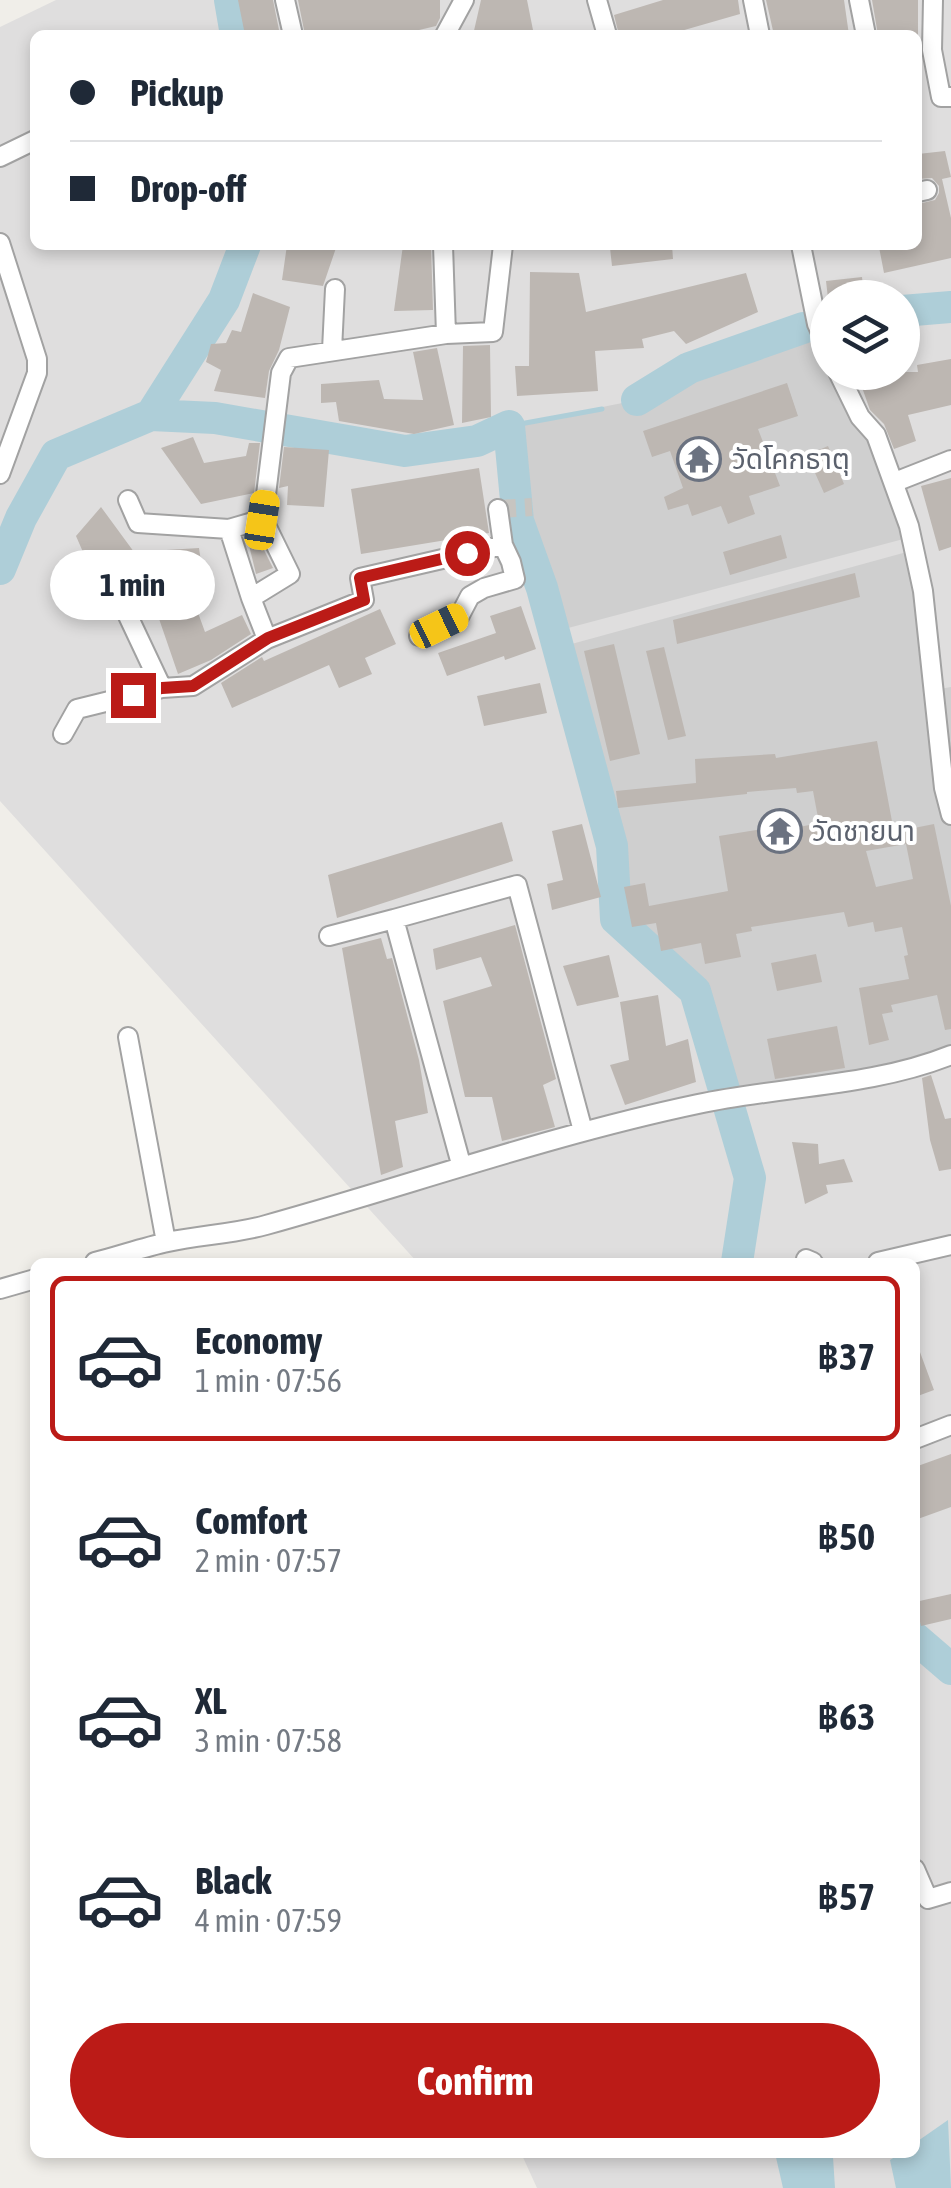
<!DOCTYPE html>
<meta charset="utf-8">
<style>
:root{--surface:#fff;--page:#f2f2f3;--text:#1f2937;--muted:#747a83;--line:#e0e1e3;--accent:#bb1b17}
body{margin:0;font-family:"Asap Condensed","Noto Sans Thai",sans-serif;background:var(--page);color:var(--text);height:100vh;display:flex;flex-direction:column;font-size:38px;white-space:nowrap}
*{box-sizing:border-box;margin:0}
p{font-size:32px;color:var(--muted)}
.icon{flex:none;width:55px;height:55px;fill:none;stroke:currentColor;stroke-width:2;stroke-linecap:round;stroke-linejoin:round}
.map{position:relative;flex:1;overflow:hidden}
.details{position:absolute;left:30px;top:1258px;width:890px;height:900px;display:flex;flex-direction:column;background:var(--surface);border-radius:15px;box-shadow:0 5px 15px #0003}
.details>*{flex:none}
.hud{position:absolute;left:30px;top:30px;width:892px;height:220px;border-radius:15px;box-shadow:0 5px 15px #0003;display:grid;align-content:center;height:220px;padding:0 40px;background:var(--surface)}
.controls{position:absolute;left:810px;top:280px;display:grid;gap:20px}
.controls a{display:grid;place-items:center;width:110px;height:110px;border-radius:50%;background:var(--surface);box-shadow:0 5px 15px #0003;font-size:50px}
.end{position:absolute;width:45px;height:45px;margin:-22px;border:12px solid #bb1b17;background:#fff;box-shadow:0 0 0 5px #fff}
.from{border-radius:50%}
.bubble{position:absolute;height:70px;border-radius:35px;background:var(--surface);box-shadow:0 5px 15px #0003;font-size:32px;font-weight:700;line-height:70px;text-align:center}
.car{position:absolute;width:30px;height:60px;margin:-30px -15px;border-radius:12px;box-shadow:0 0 8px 2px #0007;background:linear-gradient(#f5c518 24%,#345 0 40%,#f5c518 0 76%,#345 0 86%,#f5c518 0)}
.hud b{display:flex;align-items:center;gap:35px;height:95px;font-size:38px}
.hud b+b{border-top:2px solid var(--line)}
.hud i{width:25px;height:25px;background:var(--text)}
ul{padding:18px 0 0;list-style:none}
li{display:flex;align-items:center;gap:30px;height:165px;margin:0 20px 15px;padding:0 20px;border:5px solid transparent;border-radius:15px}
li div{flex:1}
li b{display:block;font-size:38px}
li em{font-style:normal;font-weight:700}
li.active{border-color:var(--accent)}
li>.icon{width:90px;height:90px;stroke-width:1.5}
.cta{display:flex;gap:20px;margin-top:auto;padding:20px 40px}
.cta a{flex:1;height:115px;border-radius:60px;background:var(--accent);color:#fff;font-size:40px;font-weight:700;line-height:115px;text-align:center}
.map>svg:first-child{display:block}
.residential{fill:#dfdede;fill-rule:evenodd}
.religious{fill:#cfcfcf}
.water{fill:#aeced8}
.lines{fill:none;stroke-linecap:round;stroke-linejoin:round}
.stream{stroke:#aeced8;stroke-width:5}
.river{stroke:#aeced8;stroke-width:32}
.building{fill:#bdb7b2;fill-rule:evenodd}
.minor-tunnel{stroke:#c7c5c1;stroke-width:18;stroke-dasharray:18 9;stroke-linecap:butt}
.minor-casing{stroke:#a2a2a2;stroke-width:22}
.minor{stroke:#fff;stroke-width:18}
.route{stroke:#bb1b17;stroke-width:12}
.labels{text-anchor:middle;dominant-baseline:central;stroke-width:8;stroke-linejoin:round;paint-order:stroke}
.worship-label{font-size:28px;fill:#5b616d;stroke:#fff;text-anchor:start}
</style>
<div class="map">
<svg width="951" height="2188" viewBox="0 0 951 2188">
<rect width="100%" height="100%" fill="#f0eee9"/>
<path class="residential" d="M56,0h895v2188h-414l-16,-35 394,-1v-890h-498l-417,-461v-774zM35,35h883v210h-883zM828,298h74v74h-74z"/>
<path class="religious" d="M817,324l10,24 1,24 10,1 22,44 51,120 -358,95 -11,-44 -24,-67 -9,-95 128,-26 52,-32z
M914,550l20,140 17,-3v368l-226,37 -30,-101 -79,-72 -4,-73 -25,-101 -30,-97z"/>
<path class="water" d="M948,2120l3,68h-55l-6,-28 11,-7 14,-1v-9z
M775,2153h50l8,4 2,31h-52z"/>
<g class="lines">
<path class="stream" d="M509,426l93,-17"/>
<path class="river" d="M230,0l6,35
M902,311l49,-4
M637,400l52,-32 114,-40
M151,415l73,-115 21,-55
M0,569l21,-51 35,-63 95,-40 64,3 190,33 72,-10 32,-15 9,95 24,67 70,258 4,73 79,72 55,187 -13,84
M915,1638l36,31"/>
</g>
<path class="building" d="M238,0h35l7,35h-35z
M298,0h142v18l-4,8 -38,9h-93z
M481,0h46l7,35h-61z
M663,0h75l2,14 -73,21h-48l-5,-20z
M766,0h78l5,35h-75z
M872,0h46v35h-40z
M945,151l6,26 -9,2 9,39v40l-67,15 -5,-26 39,-2v-41l17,-4 4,-7v-7l-7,-8 -14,1v-25z
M287,245h50l-14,41 -41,-6z
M403,245h28l2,65 -39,1z
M637,245h35l1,14 -61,7 -2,-18z
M530,272l49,1 7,39 160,-39 12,39 -72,32 -12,-13 -32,8 2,9 -49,3 3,40 -81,5 -2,-30h14z
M862,277l2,19 -36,2 -2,-17z
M253,293l37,14 -11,43 -10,21 -4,27 -51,-7 7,-21 -15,-8 5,-18 15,-1 6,-13 9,2z
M490,345l1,72 -29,6 1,-77z
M437,348l17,77 -40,9 -75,-13 -3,-19 -15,1v-19l58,-4 5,19 39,1 -10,-48z
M951,359v46l-43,10 8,26 -22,8 -10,-25 -14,-14 -11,-31 19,-7h40l-1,-7z
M787,383l11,33 -40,13 22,57 -31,10 6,18 -27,10 -7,-18 -29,10 -4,-12 -20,6 -4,-13 19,-9 -13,-37 -18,6 -9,-26z
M193,437l11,26 42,-7 3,-13h11l-6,50 -53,11 -40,-56z
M828,446l16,38 -20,9 -17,-38z
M284,447l45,3 -5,57 -37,-2 1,-19 -9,2z
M479,468l10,65 -128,21 -10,-65z
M951,478v69l-12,4 -18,-65z
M101,507l33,45 65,-4 4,27 -72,3 -28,20 -27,-62z
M256,534l17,34 -17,6 -9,-37z
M781,535l6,23 -57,17 -7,-23z
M855,573l5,24 -183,47 -4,-24z
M193,599l12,33 37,-17 9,19 -40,26 -33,14 -21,-61z
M521,606l15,43 -31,11 -1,-4 -57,20 -9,-23 58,-20 -6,-17z
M380,609l16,35 -31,14 7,16 -33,14 -10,-23 -97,43 -11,-25 41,-26 2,4z
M614,644l26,110 -30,7 -26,-110z
M664,647l22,89 -18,4 -22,-89z
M540,683l7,30 -63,13 -7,-30z
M877,741l17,91 40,-8 17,82v123l-6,1 -8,-35 -46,10 2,7 -11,2 7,26 -20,5 -10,-57 50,-9 -5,-23 4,-1 -6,-28 -27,5 -2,-10 -25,5 -4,-15 -93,15 1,4 -16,3 5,23 -36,7 -4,-21 -40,8 -5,-28 -24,4 -8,-40 21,-4 4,23 79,-15 -9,-55 55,-9 1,5 44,-9 -6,-32 -16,2 -1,-5 -49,4v2l-129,14 -2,-17 80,-8 -1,-24 80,-5 1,4zM906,844l7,35 -37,8 -10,-36z
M502,822l11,39 -176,57 -9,-43z
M582,824l19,73 -49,13 -5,-26 16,-4 -11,-49z
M515,925l41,154 -13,6 12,42 -53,14 -10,-44h-27l-22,-96 49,-15 -11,-29 -45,13 -3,-21z
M381,938l6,21 5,-1 27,102 9,53 -33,8 8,46 -22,8 -39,-227z
M816,954l6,28 -45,9 -6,-28z
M609,955l10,42 -42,9 -14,-40z
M658,995l8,51 22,-7 8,43 -71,23 -15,-40 19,-5 -9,-58z
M837,1026l8,42 -70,11 -8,-40z
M931,1075l14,44 6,-1v51l-12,2 -9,-31 -8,-62z
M792,1142l26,2 1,20 25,-5 9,23 -27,3 2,8 -23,11z
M917,1344l17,46 -19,7v-52z
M951,1454v53l-36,13v-53z
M951,1594v25l-30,7 -6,-24z"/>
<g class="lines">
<path class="minor-tunnel" d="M498,509l34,-2"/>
<g class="minor-casing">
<path id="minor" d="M285,0l8,35
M597,0l10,35
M753,0l7,35
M859,0l7,35
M933,0l-1,50 9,47h10
M445,35l19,-35
M0,157l35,-17
M918,192l9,-2
M0,243l37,116v14l-37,101
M443,245l3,89
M801,245l16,79 11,24
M332,350l3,-61
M838,372l22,45 16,18 33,91 14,65 21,197 7,27
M895,482l56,-22
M128,500l10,23 91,6
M263,519l18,-146 8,-15 157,-24 47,-2 10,-87
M251,598l-22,-69 34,-10 27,55 -39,24 16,41 97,-39 -4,-22 143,-33 -5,-36
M121,601l41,87
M419,636l40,-19 11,-21 14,-8 31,-9 -4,-17 -8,-17
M63,734l14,-25 85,-21 31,-2 74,-47
M329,936l65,-17
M128,1037l38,205
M461,1164l-67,-245 123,-34 66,246
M806,1259l7,3
M95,1262c24,-6 49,-15 73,-20 32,-7 66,-8 98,-17 144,-40 285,-90 432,-121 84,-18 173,-17 253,-49
M878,1262l73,-17
M0,1289l35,-10
M915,1439l36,-14
M915,1869l13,30 23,-7"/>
</g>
<use href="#minor" class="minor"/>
</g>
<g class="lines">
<path class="route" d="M133,695l29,-7 31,-2 75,-48 96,-38 -4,-22 107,-25"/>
</g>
<defs>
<g id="temple-ring" transform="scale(2.25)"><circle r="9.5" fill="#fff" stroke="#6b7280" stroke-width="1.5"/><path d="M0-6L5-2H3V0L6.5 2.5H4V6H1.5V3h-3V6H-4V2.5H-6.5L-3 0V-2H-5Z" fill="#6b7280"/></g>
</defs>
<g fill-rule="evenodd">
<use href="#temple-ring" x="699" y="459"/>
<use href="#temple-ring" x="780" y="831"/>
</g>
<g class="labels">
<g class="worship-label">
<text x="732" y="459">วัดโคกธาตุ</text>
<text x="812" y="831">วัดชายนา</text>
</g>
</g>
</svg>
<div class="controls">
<a><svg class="icon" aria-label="layers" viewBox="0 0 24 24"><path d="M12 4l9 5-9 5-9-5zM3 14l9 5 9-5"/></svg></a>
</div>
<i class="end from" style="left:467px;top:553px"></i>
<i class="end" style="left:133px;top:695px"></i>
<div class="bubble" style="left:50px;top:550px;width:165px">1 min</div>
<i class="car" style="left:262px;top:520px;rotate:9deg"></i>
<i class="car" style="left:439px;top:626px;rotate:64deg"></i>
<div class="hud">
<b><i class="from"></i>Pickup</b>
<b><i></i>Drop-off</b>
</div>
<section class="details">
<ul>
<li class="active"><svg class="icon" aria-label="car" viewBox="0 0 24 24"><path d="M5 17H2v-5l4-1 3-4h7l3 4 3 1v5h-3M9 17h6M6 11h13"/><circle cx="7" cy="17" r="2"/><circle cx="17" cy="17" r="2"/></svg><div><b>Economy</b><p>1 min · 07:56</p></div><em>฿37</em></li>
<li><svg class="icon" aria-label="car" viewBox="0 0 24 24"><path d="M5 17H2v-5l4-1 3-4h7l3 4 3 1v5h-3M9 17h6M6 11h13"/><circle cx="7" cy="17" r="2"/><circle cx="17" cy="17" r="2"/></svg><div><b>Comfort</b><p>2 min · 07:57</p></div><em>฿50</em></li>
<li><svg class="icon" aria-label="car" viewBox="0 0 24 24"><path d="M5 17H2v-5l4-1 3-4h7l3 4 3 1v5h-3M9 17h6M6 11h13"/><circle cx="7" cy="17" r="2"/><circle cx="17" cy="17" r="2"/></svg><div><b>XL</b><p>3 min · 07:58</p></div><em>฿63</em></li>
<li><svg class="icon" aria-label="car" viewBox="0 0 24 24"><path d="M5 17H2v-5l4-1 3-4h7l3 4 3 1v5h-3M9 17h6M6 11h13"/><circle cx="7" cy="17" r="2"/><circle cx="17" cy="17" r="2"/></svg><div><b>Black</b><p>4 min · 07:59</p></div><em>฿57</em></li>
</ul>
<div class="cta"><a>Confirm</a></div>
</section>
</div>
